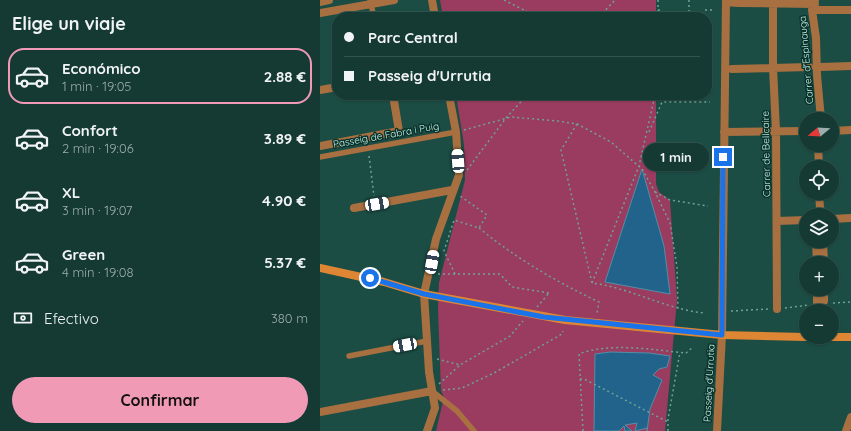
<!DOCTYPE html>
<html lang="es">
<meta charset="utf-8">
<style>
:root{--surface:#143a33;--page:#21453f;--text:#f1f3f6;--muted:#9dadac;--line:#33544e;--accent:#f09ab6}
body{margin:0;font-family:Quicksand,sans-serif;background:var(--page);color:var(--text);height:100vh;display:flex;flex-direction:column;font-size:15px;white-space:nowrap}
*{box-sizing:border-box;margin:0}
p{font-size:13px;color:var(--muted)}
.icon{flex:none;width:22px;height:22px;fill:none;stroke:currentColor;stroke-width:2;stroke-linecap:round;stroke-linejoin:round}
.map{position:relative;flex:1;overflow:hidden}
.details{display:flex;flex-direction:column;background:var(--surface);width:320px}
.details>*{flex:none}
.hud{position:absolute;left:12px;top:12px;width:380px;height:88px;border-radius:16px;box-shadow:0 1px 3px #0004,0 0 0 1px var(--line);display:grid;align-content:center;height:88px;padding:0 12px;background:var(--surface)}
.needle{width:26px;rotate:252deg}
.fabs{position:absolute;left:479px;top:112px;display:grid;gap:8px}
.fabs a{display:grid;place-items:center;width:40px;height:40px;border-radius:50%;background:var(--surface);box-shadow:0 1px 3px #0004,0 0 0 1px var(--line);font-size:20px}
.end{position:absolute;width:18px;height:18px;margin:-9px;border:5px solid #1a73e8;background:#fff;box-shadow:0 0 0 2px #fff}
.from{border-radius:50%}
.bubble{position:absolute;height:28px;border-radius:14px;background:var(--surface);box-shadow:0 1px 3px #0004,0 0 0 1px var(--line);font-size:13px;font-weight:800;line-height:28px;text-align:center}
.car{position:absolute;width:12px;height:24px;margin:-12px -6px;border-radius:5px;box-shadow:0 0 3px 1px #0007;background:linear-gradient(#fff 24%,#345 0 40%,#fff 0 76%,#345 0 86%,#fff 0)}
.hud b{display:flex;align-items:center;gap:14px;height:38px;font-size:15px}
.hud b+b{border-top:1px solid var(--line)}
.hud i{width:10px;height:10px;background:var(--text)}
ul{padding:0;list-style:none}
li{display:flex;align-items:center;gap:12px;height:56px;margin:0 8px 6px;padding:0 4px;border:2px solid transparent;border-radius:16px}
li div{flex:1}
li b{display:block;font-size:15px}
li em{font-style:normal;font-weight:800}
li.on{border-color:var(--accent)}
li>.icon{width:36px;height:36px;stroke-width:1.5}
h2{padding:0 12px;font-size:18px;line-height:48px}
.pay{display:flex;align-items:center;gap:10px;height:44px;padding:0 12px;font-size:15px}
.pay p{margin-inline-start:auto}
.cta{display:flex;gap:8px;margin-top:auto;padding:8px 12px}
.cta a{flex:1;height:46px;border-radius:24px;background:var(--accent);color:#111;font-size:16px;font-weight:800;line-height:46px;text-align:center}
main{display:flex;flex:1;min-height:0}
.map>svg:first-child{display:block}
.park{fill:#9a3c60}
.water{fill:#21638a;stroke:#538ea6}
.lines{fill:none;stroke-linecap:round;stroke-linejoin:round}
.path{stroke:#71a096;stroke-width:1.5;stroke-dasharray:2 3;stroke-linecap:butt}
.lane{stroke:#a87041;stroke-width:5.5}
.street{stroke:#a87041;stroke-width:8}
.secondary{stroke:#df8634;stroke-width:8}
.route{stroke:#1a73e8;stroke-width:5}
.labels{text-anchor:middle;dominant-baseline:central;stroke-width:3;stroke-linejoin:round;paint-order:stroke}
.street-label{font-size:10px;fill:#c8f3e9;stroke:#08312a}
</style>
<main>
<section class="details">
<h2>Elige un viaje</h2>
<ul>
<li class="on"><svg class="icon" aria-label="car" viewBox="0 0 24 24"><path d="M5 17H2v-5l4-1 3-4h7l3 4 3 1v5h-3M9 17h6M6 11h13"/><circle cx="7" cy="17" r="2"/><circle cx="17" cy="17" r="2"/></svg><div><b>Económico</b><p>1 min · 19:05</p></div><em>2.88 €</em></li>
<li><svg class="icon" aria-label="car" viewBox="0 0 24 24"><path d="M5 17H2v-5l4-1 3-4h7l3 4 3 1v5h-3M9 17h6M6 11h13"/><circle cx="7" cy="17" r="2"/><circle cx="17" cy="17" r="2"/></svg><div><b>Confort</b><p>2 min · 19:06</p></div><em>3.89 €</em></li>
<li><svg class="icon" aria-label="car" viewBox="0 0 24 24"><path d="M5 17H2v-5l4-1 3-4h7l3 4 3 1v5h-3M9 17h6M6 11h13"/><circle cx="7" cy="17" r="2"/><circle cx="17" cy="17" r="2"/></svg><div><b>XL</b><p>3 min · 19:07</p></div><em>4.90 €</em></li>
<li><svg class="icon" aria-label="car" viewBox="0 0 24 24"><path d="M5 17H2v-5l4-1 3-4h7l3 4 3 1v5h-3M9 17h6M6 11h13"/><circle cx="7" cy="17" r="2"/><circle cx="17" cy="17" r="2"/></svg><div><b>Green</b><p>4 min · 19:08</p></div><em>5.37 €</em></li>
</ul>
<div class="pay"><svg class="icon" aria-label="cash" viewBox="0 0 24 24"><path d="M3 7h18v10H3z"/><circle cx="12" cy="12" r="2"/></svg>Efectivo<p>380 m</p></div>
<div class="cta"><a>Confirmar</a></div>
</section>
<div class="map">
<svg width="531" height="431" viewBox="0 0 531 431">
<rect width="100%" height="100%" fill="#1b4d44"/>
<path class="park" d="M120,0h216v17h-213z
M136,95h200v89l3,8 11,8 7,100 -12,131h-229l8,-34 -3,-6 -3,-82 1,-26 26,-103 -1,-35z"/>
<path class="water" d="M322,169l22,77 6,48 -65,-12z
M290,352l39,1 21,3 -3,11 -8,2 -6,6 9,5 -12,29 -3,22v-3l-12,3 2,-8 -12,2 7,6h-7l-1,-5 -5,5h-25l1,-77z"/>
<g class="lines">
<path class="path" d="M184,0l34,17
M338,10h5
M385,10h8
M279,17l16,-17
M338,17v-17
M369,17v-17
M367,101v-6
M257,124l-16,26 31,133c39,5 73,26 112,30
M144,130l47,-13 47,4 19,3 34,18 31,27 13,23 15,31 7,44 1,42
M329,132l13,-30h48
M49,156l5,40
M147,170l39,-52 21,-23
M335,192l15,8 38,6
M159,228c38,31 76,53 120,74l-2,11
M118,274h62l12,13 37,6
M135,274l-11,-23 10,-31 25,8 8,-13 -27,-19
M272,283l47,-117 16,-71
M513,303l18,-1
M217,307l12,-14
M465,308l24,-3
M411,311l38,-2
M117,359l23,6 50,-29 13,-15
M260,379l6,1 82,42
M119,384l21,-19
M123,390l19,-2 32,-15 68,-39 1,-3
M263,431l-4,-77c30,-12 75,-4 107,-1l7,-6
M348,431v-12l12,-67"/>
<path class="lane" d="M50,0l4,17
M0,157l136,-25
M29,356l78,-15
M112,391l25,20 17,20"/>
<path class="street" d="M112,0l3,17
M453,0v67l3,64 1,178
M495,0l-3,10 4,28 1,37 4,44
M0,2l9,-2
M406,2l12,1 77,1
M492,10h39
M0,13l74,-13
M500,67l31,-1
M412,69l77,-2
M0,90l17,-3
M512,131l19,-1
M404,132l82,-1
M498,145l1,22
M0,146l79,-15 -6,-36
M499,193l1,15 4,7
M34,208l98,-18
M512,219l19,-1
M457,221l29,-1
M496,241l1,22
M503,241l1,22
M497,289v13l7,-1v-12
M0,412l112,-21
M107,431l8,-23 -6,-36 -5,-78 12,-55 23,-64 -3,-43 -7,-37
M397,431l5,-96 4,-335
M526,431l5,-14"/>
<path class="secondary" d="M0,268l64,14 40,12 141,26 157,15 84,2
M512,337h19"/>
</g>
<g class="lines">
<path class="route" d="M50,278l54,16 120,23 178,18 1,-178"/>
</g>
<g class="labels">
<g class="street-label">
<text transform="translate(486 60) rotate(-95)">Carrer d'Espinauga</text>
<text transform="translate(66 135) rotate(-10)">Passeig de Fabra i Puig</text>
<text transform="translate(446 154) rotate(-91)">Carrer de Bellcaire</text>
<text transform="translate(389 383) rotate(-87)">Passeig d'Urrutia</text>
</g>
</g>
</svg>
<div class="fabs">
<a><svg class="needle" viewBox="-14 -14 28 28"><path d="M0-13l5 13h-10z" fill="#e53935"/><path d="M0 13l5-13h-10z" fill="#9dadac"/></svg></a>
<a><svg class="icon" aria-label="locate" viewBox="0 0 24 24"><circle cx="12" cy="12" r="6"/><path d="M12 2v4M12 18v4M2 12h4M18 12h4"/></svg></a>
<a><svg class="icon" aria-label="layers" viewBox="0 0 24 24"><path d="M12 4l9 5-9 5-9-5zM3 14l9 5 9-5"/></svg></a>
<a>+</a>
<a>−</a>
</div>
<i class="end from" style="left:50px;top:278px"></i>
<i class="end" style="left:403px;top:157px"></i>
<div class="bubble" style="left:323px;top:143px;width:66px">1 min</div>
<i class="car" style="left:138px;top:161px;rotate:356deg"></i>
<i class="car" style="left:57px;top:204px;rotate:80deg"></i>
<i class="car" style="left:112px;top:262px;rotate:10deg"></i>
<i class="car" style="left:85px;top:345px;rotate:259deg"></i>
<div class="hud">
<b><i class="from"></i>Parc Central</b>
<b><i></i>Passeig d'Urrutia</b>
</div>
</div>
</main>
